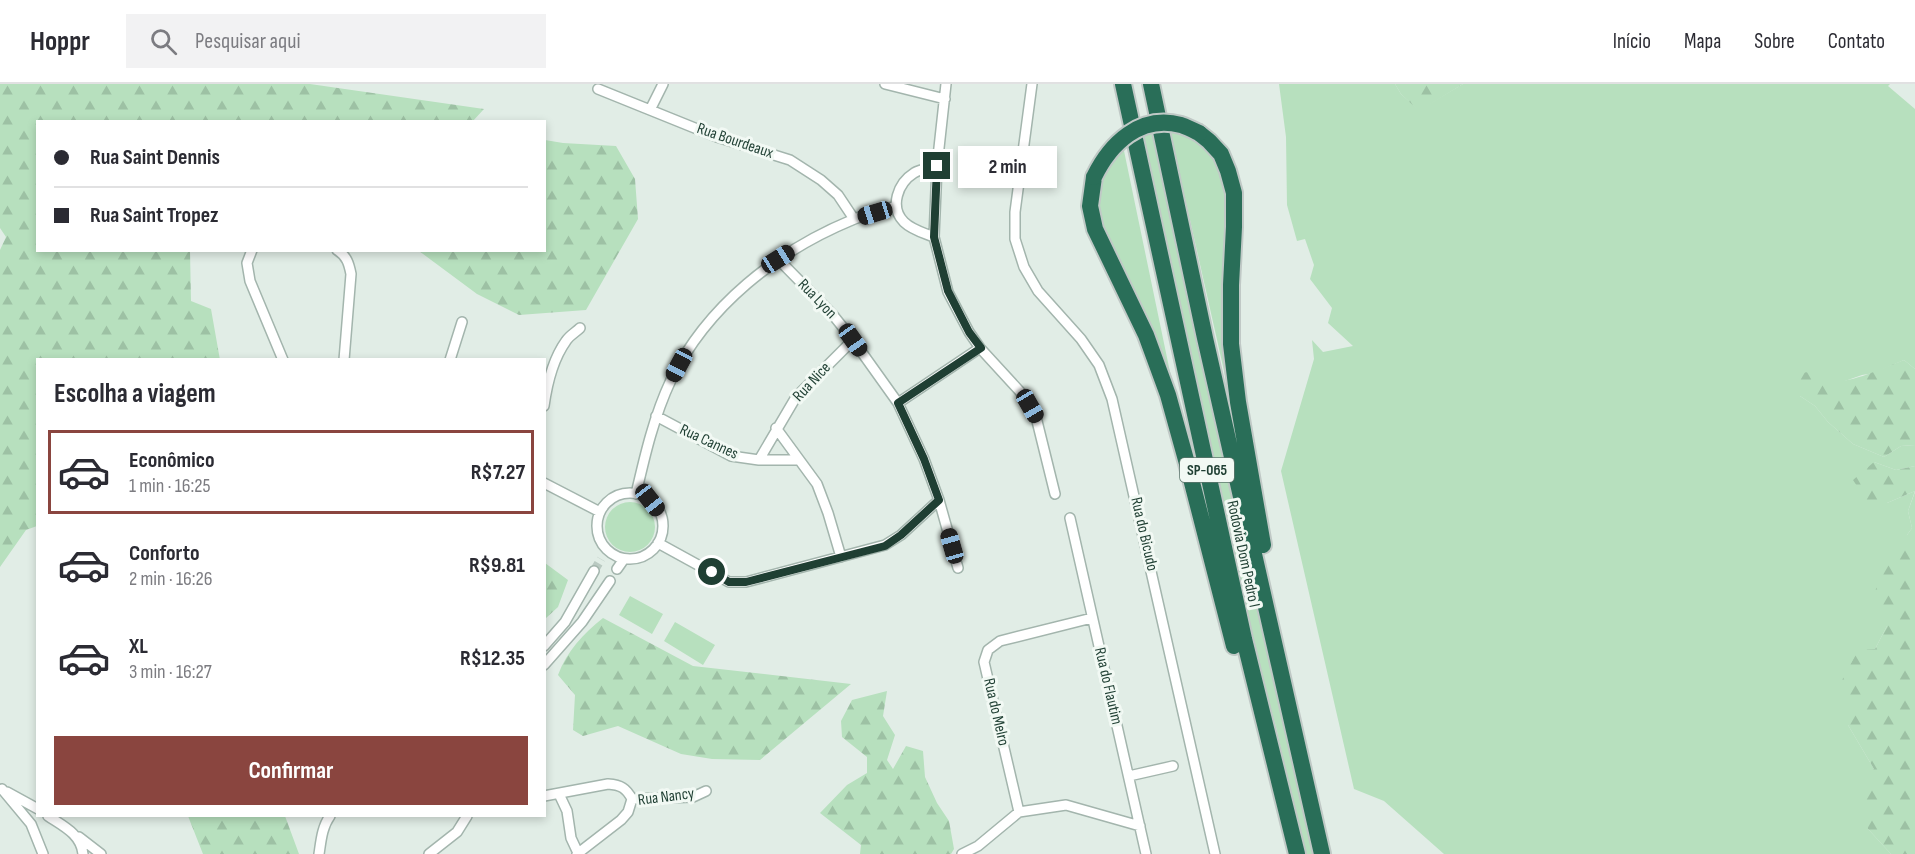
<!DOCTYPE html>
<html lang="pt">
<meta charset="utf-8">
<style>
:root{--surface:#fff;--page:#f2f2f3;--text:#2b2b33;--muted:#7c7c81;--line:#e1e1e2;--accent:#8a453f}
body{margin:0;font-family:"Sofia Sans Condensed",sans-serif;background:var(--page);color:var(--text);height:100vh;display:flex;flex-direction:column;font-size:22px;white-space:nowrap}
*{box-sizing:border-box;margin:0}
p{font-size:20px;color:var(--muted)}
.icon{flex:none;width:33px;height:33px;fill:none;stroke:currentColor;stroke-width:2;stroke-linecap:round;stroke-linejoin:round}
.map{position:relative;flex:1;overflow:hidden}
.drawer{position:absolute;left:36px;top:274px;width:510px;height:459px;display:flex;flex-direction:column;background:var(--surface);border-radius:0px;box-shadow:0 3px 9px #0003}
.drawer>*{flex:none}
.top-card{position:absolute;left:36px;top:36px;width:510px;height:132px;border-radius:0px;box-shadow:0 3px 9px #0003;display:grid;align-content:center;height:132px;padding:0 18px;background:var(--surface)}
.end{position:absolute;width:27px;height:27px;margin:-14px;border:8px solid #1f3f33;background:#fff;box-shadow:0 0 0 3px #fff}
.from{border-radius:50%}
.bubble{position:absolute;height:42px;border-radius:0px;background:var(--surface);box-shadow:0 3px 9px #0003;font-size:20px;font-weight:700;line-height:42px;text-align:center}
.car{position:absolute;width:18px;height:36px;margin:-18px -9px;border-radius:8px;box-shadow:0 0 4px 2px #0007;background:linear-gradient(#222 24%,#8ab4d8 0 40%,#222 0 76%,#8ab4d8 0 86%,#222 0)}
.top-card b{display:flex;align-items:center;gap:21px;height:57px;font-size:22px}
.top-card b+b{border-top:2px solid var(--line)}
.top-card i{width:15px;height:15px;background:var(--text)}
ul{padding:0;list-style:none}
li{display:flex;align-items:center;gap:18px;height:84px;margin:0 12px 9px;padding:0 6px;border:3px solid transparent;border-radius:0px}
li div{flex:1}
li b{display:block;font-size:22px}
li em{font-style:normal;font-weight:700}
li.active{border-color:var(--accent)}
li>.icon{width:54px;height:54px;stroke-width:1.5}
h2{padding:0 18px;font-size:27px;line-height:72px}
.cta{display:flex;gap:12px;margin-top:auto;padding:12px 18px}
.cta a{flex:1;height:69px;border-radius:0px;background:var(--accent);color:#fff;font-size:24px;font-weight:700;line-height:69px;text-align:center}
header{display:flex;align-items:center;gap:36px;box-sizing:border-box;height:84px;padding:0 30px;background:var(--surface);border-bottom:2px solid var(--line)}
header strong{font-size:28px}
nav{display:flex;gap:33px;margin-inline-start:auto;font-size:21px}
.search{width:420px;height:54px;background:var(--page);display:flex;align-items:center;gap:15px;box-sizing:border-box;padding:0 21px;border-radius:0px;color:var(--muted);font-size:22px}
.map>svg:first-child{display:block}
.grass{fill:#b7e0be}
.forest{fill:url(#forest-firs)}
.lines{fill:none;stroke-linecap:round;stroke-linejoin:round}
.street-tunnel{stroke:#bacac2;stroke-width:9;stroke-dasharray:9 4.5;stroke-linecap:butt}
.street-casing{stroke:#a3b5ad;stroke-width:12}
.highway-casing{stroke:#c0c9c6;stroke-width:20}
.street{stroke:#fff;stroke-width:9}
.highway{stroke:#296e58;stroke-width:16}
.highway-bridge-casing{stroke:#c0c9c6;stroke-width:20;stroke-linecap:butt}
.highway-bridge{stroke:#296e58;stroke-width:16}
.route{stroke:#1f3f33;stroke-width:8}
.labels{text-anchor:middle;dominant-baseline:central;stroke-width:6;stroke-linejoin:round;paint-order:stroke}
.shield{fill:#f2f9f4;stroke:#5e776d;stroke-width:1.5}
.shield-label{font-size:15px;font-weight:bold;fill:#1f3f33}
.street-label{font-size:16px;fill:#1f3f33;stroke:#f2f9f4}
</style>
<header>
<strong>Hoppr</strong>
<div class="search"><svg class="icon" aria-label="search" viewBox="0 0 24 24"><circle cx="10" cy="10" r="6"/><path d="M15 15l6 6"/></svg>Pesquisar aqui</div>
<nav><a>Início</a><a>Mapa</a><a>Sobre</a><a>Contato</a></nav>
</header>
<div class="map">
<svg width="1915" height="770" viewBox="0 0 1915 770">
<defs>
<pattern id="forest-firs" width="22" height="20" patternUnits="userSpaceOnUse" patternTransform="scale(1.5)"><rect width="22" height="20" fill="#b7e0be"/><path d="M5 1l3.5 6h-7zM16 11l3.5 6h-7z" fill="#9dc1a4"/></pattern>
</defs>
<rect width="100%" height="100%" fill="#e1ede6"/>
<path class="grass" d="M1279,0h116l6,10 18,16 44,-26h427l-2,2 27,23v260l-11,-9 -30,13 -12,2 -20,7h-15l-27,14 15,10 13,16 25,22 31,13 17,-11 14,-1v21l-19,4 -22,-8 13,41 28,-12 -7,20 4,17 -5,7 -7,22 -13,69 -12,23 -27,76 26,44 -6,60 23,25h-447l-60,-53 -30,-12 -73,-318 33,-112 -2,-19 11,12 30,-6 -25,-23 4,-15 -22,-29 4,-14 -9,-26 -8,2 -10,-36 -1,-68z
M1154,47l92,415 20,101 51,207h-12l-29,-127 -22,-78 -113,-514z
M1170,47c43,11 49,30 57,69l4,202z
M1123,62l47,226 11,37 -3,3c-14,-37 -26,-75 -41,-111 -10,-26 -39,-73 -39,-98 1,-26 11,-36 25,-57z
M605 443a25 25 0 1 1 50 0a25 25 0 1 1-50 0Z
M630,512l33,18 -11,20 -33,-19z
M675,538l40,23 -12,20 -39,-24z"/>
<path class="forest" d="M0,0h310l174,25 -12,13h-434v128l152,1 1,50 20,8 9,51h-182l-1,166 -11,4 -26,37v-317l6,-13 -6,-9z
M1395,0h68l-44,27 -18,-17z
M545,56l18,3 53,3 19,33 3,40 -52,91 -67,5 -42,-21 -58,-43 125,-1z
M1904,276l11,9v76l-14,1 -17,11 -31,-13 -25,-22 -13,-16 -15,-10 -3,-23 28,-2 2,11c26,1 53,-13 77,-22z
M1874,378l22,8 19,-4v25l-28,12 -18,1 -16,-24z
M1915,408v362h-24l-23,-25 -6,-49 12,-11 -26,-44 -8,-41 18,-34 17,-1 12,-23 -17,-19 17,-52 12,1 -6,-17 14,-4 5,-7 -4,-17z
M545,479l23,17 -10,27 -13,12z
M603,534l90,48 158,18 -91,76 -48,-1 -31,-5 -63,-28 -35,10 -10,-6 2,-35 -17,-20c9,-24 25,-41 45,-57z
M887,607l-4,25 12,19 -8,25 6,9 13,-23 17,5 2,26 12,26 12,18 5,28 -3,5h-91l1,-9 -41,-32 27,-28 20,-12v-16l-25,-20 -1,-16 11,-21z
M188,732h97l14,38h-96z"/>
<g class="lines">
<path class="street-tunnel" d="M594,487l7,-12"/>
<g class="street-casing">
<path id="street" d="M885,0l60,15
M946,0l-9,82 -3,71 14,55 21,40 11,16 44,48 12,21 19,77
M1032,0l-17,128v27l9,28 14,24 43,48 18,26 13,34 103,455
M598,5l119,48 73,23 31,20 17,15 16,24
M650,26l13,-26
M934,153c-10,-4 -22,-7 -30,-15 -15,-15 -6,-39 10,-49 6,-4 16,-5 23,-7
M252,166l-5,13 3,18 33,79
M337,166c10,6 12,14 14,24l-7,86
M778,175l55,56 20,25 45,63 26,56 15,41 19,68
M450,276l12,-38
M898,319l82,-55
M544,322c3,-22 9,-47 22,-65 3,-5 10,-9 14,-13
M656,332l75,40 28,4h40
M776,344l41,56 11,29 13,44
M759,376l37,-63 57,-57
M544,399l56,29
M597 442a33 33 0 1 1 66 0a33 33 0 1 1-66 0Z
M636,410c9,-39 18,-78 35,-114 36,-74 106,-129 181,-160 14,-6 29,-9 44,-14
M1070,434l76,336
M658,459l71,39h17l139,-37 16,-10 38,-35
M617,485l7,-10
M544,562l21,-24 29,-51
M544,581l38,-43 28,-41
M1129,692l44,-10
M2,705l29,35 12,30
M7,708l31,17
M559,710l8,17 4,27 7,15
M544,712l64,-12c13,1 18,4 24,15
M1019,728l-35,-150 4,-12 12,-9 92,-23
M48,732c15,10 33,18 35,38
M79,753l22,17
M319,770c2,-13 3,-27 11,-38
M429,770l28,-22 10,-16
M577,770l44,-34 7,-8 4,-13 61,-2 13,-6
M962,770l16,-8 41,-34 47,-7 74,21"/>
</g>
<g class="highway-casing">
<path id="highway" d="M1123,0l121,555 53,215
M1151,0l54,254 117,516
M1199,49l10,8 12,13 7,17 6,22v34l-3,58v59l7,58 25,143
M1094,93l-4,29 5,23 51,106 22,60 20,72 46,179"/>
</g>
<use href="#street" class="street"/>
<use href="#highway" class="highway"/>
<g class="highway-bridge-casing">
<path id="highway-bridge" d="M1094,93c16,-33 46,-63 87,-52 6,2 12,5 18,8"/>
</g>
<use href="#highway-bridge" class="highway-bridge"/>
</g>
<g class="lines">
<path class="route" d="M712,488l17,10h17l139,-36 16,-11 38,-35 -15,-41 -26,-56 83,-55 -12,-16 -21,-41 -14,-54 3,-71"/>
</g>
<g class="labels">
<rect class="shield" x="1180" y="374" width="54" height="24" rx="4.5"/>
<g class="shield-label">
<text x="1207" y="386">SP-065</text>
</g>
<g class="street-label">
<text transform="translate(735 57) rotate(19)">Rua Bourdeaux</text>
<text transform="translate(817 215) rotate(46)">Rua Lyon</text>
<text transform="translate(812 298) rotate(-47)">Rua Nice</text>
<text transform="translate(709 358) rotate(25)">Rua Cannes</text>
<text transform="translate(1144 450) rotate(77)">Rua do Bicudo</text>
<text transform="translate(1243 470) rotate(78)">Rodovia Dom Pedro I</text>
<text transform="translate(1108 602) rotate(77)">Rua do Flautim</text>
<text transform="translate(996 628) rotate(77)">Rua do Melro</text>
<text transform="translate(666 713) rotate(-7)">Rua Nancy</text>
</g>
</g>
</svg>
<i class="end from" style="left:712px;top:488px"></i>
<i class="end" style="left:937px;top:82px"></i>
<div class="bubble" style="left:958px;top:62px;width:99px">2 min</div>
<i class="car" style="left:875px;top:129px;rotate:253deg"></i>
<i class="car" style="left:778px;top:175px;rotate:58deg"></i>
<i class="car" style="left:853px;top:256px;rotate:145deg"></i>
<i class="car" style="left:679px;top:281px;rotate:208deg"></i>
<i class="car" style="left:1030px;top:322px;rotate:150deg"></i>
<i class="car" style="left:650px;top:416px;rotate:142deg"></i>
<i class="car" style="left:952px;top:462px;rotate:344deg"></i>
<div class="top-card">
<b><i class="from"></i>Rua Saint Dennis</b>
<b><i></i>Rua Saint Tropez</b>
</div>
<section class="drawer">
<h2>Escolha a viagem</h2>
<ul>
<li class="active"><svg class="icon" aria-label="car" viewBox="0 0 24 24"><path d="M5 17H2v-5l4-1 3-4h7l3 4 3 1v5h-3M9 17h6M6 11h13"/><circle cx="7" cy="17" r="2"/><circle cx="17" cy="17" r="2"/></svg><div><b>Econômico</b><p>1 min · 16:25</p></div><em>R$7.27</em></li>
<li><svg class="icon" aria-label="car" viewBox="0 0 24 24"><path d="M5 17H2v-5l4-1 3-4h7l3 4 3 1v5h-3M9 17h6M6 11h13"/><circle cx="7" cy="17" r="2"/><circle cx="17" cy="17" r="2"/></svg><div><b>Conforto</b><p>2 min · 16:26</p></div><em>R$9.81</em></li>
<li><svg class="icon" aria-label="car" viewBox="0 0 24 24"><path d="M5 17H2v-5l4-1 3-4h7l3 4 3 1v5h-3M9 17h6M6 11h13"/><circle cx="7" cy="17" r="2"/><circle cx="17" cy="17" r="2"/></svg><div><b>XL</b><p>3 min · 16:27</p></div><em>R$12.35</em></li>
</ul>
<div class="cta"><a>Confirmar</a></div>
</section>
</div>
